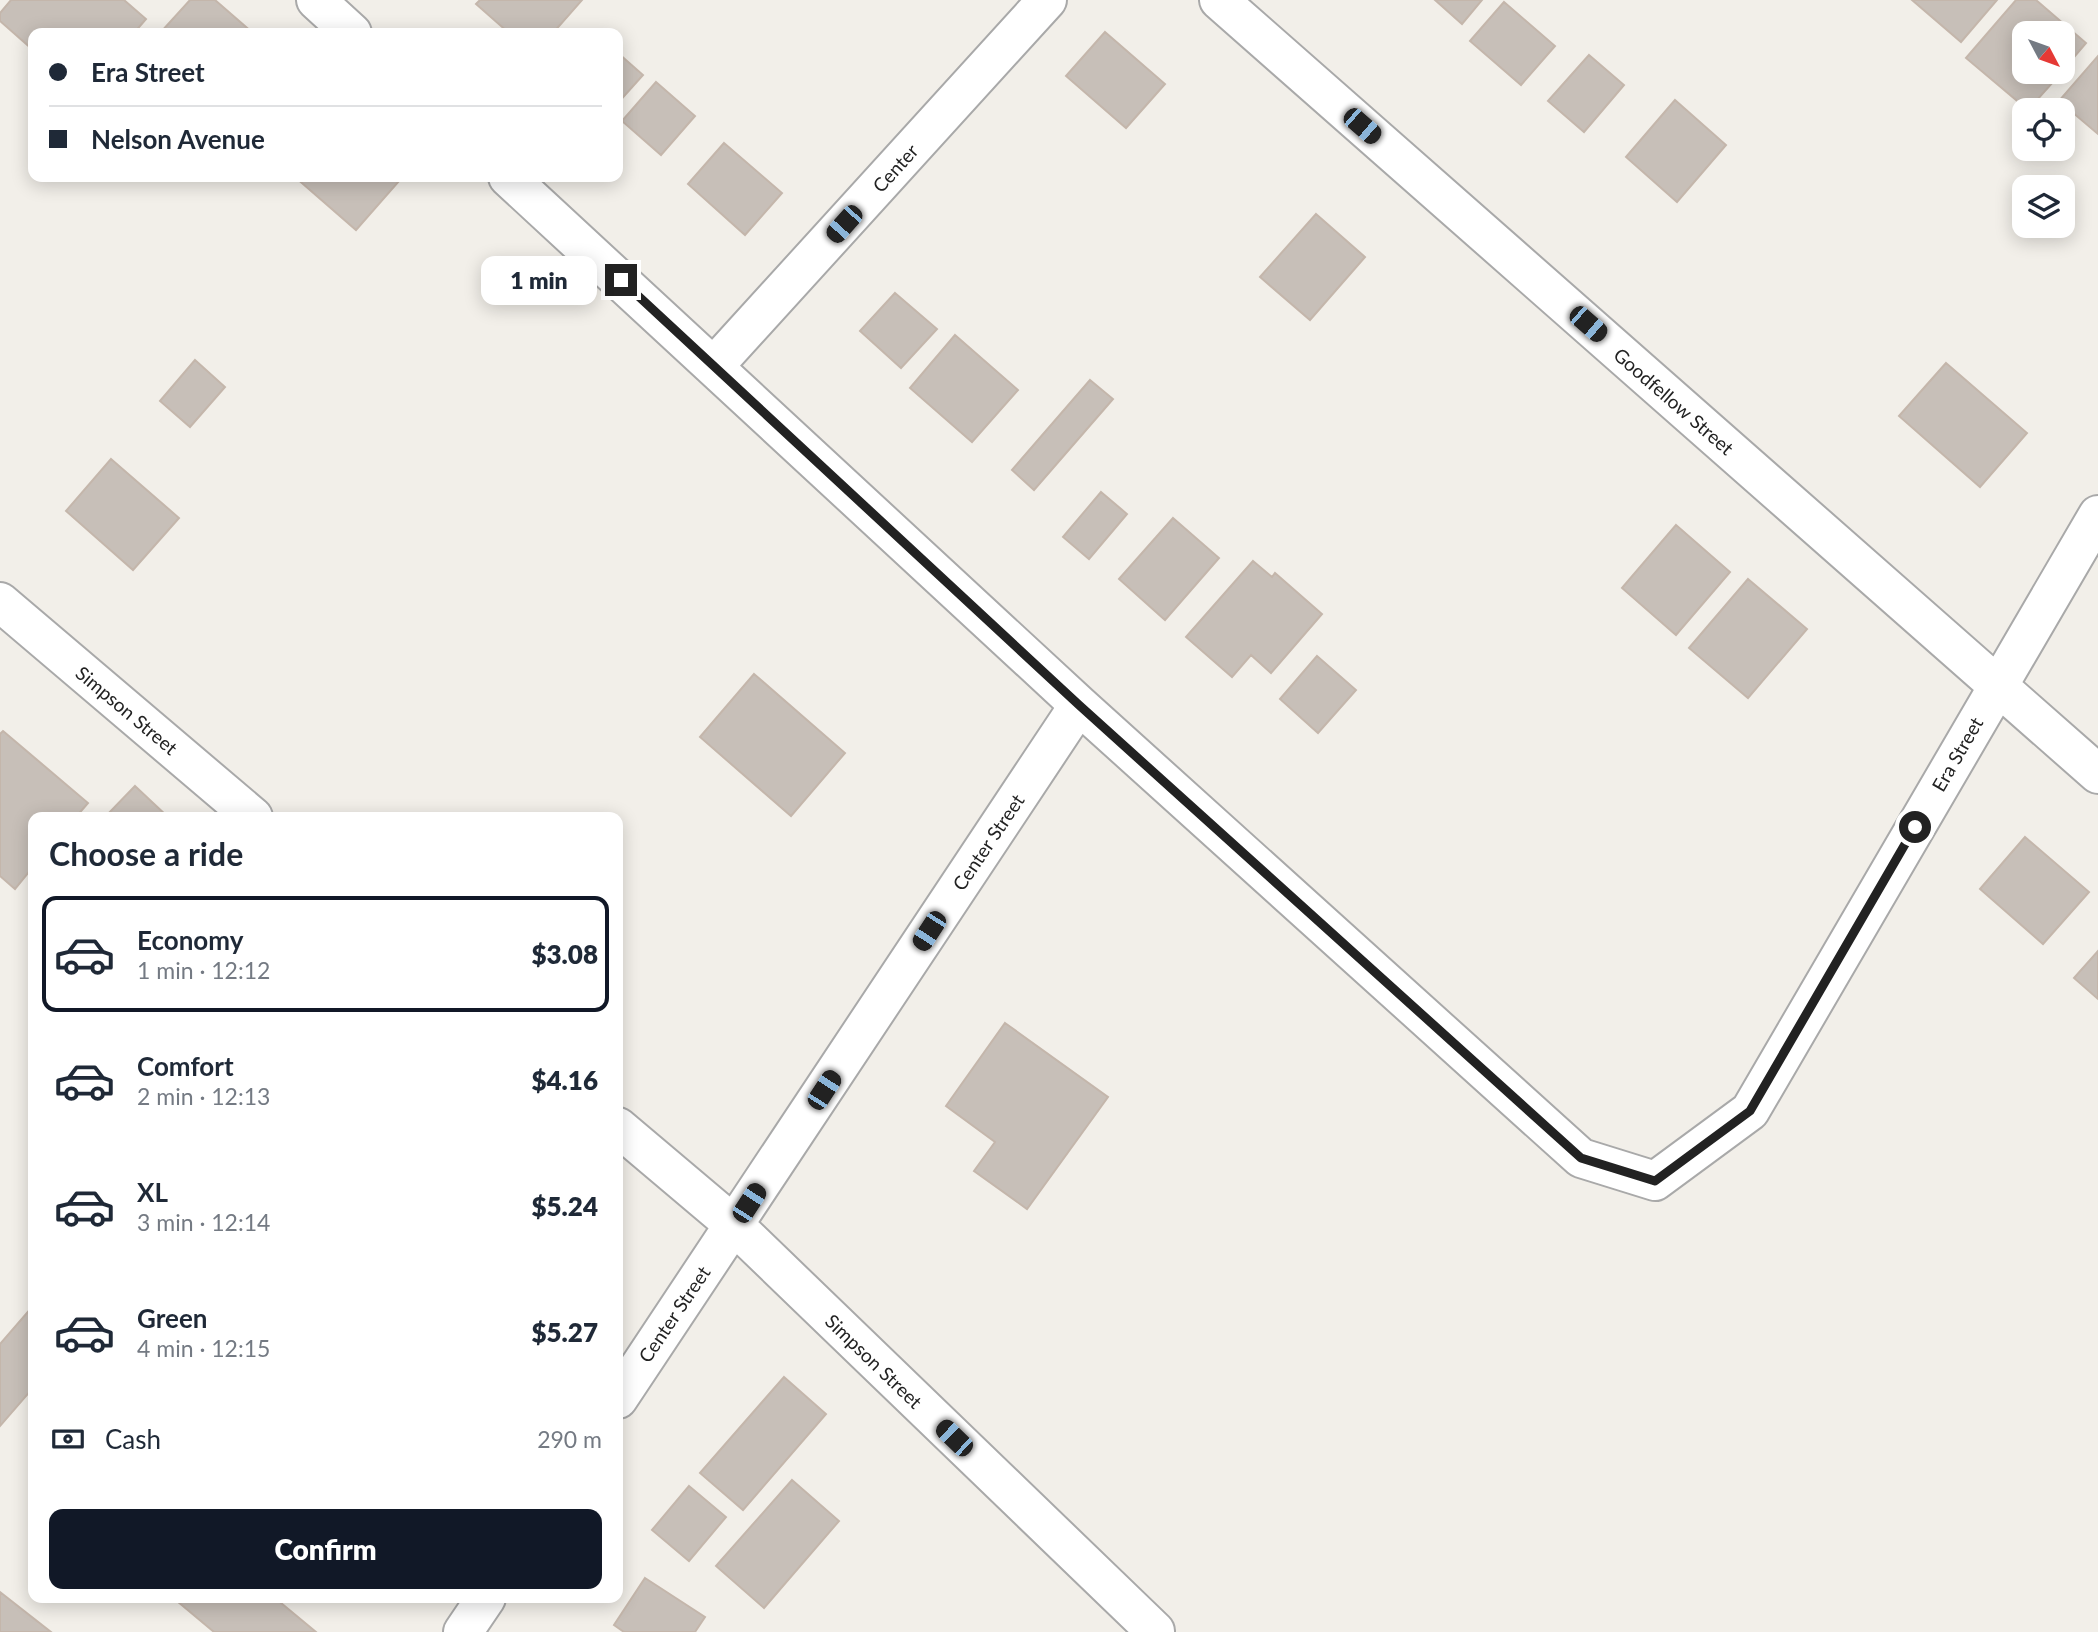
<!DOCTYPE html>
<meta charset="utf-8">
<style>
:root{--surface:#fff;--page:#f6f6f7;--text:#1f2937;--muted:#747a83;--line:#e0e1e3;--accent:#111827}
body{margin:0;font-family:Lato,sans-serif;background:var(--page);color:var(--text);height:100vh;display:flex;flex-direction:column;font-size:26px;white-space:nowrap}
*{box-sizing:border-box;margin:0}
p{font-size:23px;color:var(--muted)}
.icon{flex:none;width:38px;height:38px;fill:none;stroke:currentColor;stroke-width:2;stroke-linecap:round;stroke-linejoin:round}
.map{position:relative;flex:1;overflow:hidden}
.details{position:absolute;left:28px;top:812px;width:595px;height:791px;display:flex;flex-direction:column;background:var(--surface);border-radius:14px;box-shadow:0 4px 18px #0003}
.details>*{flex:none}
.guide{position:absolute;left:28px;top:28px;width:595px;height:154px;border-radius:14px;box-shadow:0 4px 18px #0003;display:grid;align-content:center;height:154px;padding:0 21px;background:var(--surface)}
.needle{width:46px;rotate:131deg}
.fabs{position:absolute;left:2012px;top:21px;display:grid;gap:14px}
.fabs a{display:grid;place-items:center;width:63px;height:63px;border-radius:14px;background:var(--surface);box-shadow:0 4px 18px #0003;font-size:35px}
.end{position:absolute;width:32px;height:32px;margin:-16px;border:9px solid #222;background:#fff;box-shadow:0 0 0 4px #fff}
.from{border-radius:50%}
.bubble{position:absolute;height:49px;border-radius:14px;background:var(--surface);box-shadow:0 4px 18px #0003;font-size:23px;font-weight:800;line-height:49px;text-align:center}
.car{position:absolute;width:21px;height:42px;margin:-21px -10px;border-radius:9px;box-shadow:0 0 5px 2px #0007;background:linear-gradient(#222 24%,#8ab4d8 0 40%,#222 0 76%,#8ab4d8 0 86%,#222 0)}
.guide b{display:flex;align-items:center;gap:24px;height:66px;font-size:26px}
.guide b+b{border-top:2px solid var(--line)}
.guide i{width:18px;height:18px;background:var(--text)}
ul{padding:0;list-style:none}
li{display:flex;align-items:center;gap:21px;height:116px;margin:0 14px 10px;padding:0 7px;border:4px solid transparent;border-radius:14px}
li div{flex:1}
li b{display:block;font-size:26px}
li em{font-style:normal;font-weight:800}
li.on{border-color:var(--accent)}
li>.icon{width:63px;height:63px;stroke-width:1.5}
h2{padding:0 21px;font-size:32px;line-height:84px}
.pay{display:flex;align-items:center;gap:18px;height:77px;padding:0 21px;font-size:26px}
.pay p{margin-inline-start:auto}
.button{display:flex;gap:14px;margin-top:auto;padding:14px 21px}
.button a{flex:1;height:80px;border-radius:14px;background:var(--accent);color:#fff;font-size:28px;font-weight:800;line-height:80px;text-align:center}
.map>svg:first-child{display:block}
.building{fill:#c7bfb8;stroke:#c4b6ab;stroke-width:2}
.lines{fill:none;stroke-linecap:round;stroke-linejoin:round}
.minor-casing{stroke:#a9a9a9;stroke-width:42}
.minor{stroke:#fff;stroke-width:38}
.route{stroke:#222;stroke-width:9}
.labels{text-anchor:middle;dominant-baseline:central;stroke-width:5;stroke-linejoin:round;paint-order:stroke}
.street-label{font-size:19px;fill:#222;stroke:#fff}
</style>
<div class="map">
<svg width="2098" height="1632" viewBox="0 0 2098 1632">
<rect width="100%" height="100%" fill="#f2efe9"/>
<path class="building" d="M11,0h113l22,19 -12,14h-101v17l-33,-29v-8z
M190,0h25l38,33h-93z
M480,0h102l-29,33h-44l-33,-29z
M1435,0h47l-20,24z
M1912,0h85l-36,42z
M2016,0h20l50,43 -23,27v-37h-38v39h37l-34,38 -62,-52z
M1504,2l51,44 -34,39 -51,-44z
M1105,32l60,52 -39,44 -60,-52z
M618,53l25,22 -25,28z
M1589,55l35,30 -40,47 -36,-31z
M2098,56v78l-39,-33z
M656,82l39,34 -34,39 -39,-34z
M1675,100l51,45 -49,57 -51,-45z
M724,143l58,50 -37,42 -57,-51z
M295,177h101l4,3 -44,50z
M1316,214l49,43 -55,63 -50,-43z
M895,293l42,36 -36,39 -41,-37z
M955,335l63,55 -46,52 -62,-54z
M195,360l30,27 -35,40 -30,-26z
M1946,363l81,70 -47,54 -81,-71z
M1090,380l23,19 -79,91 -22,-20z
M111,459l68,59 -46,52 -67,-59z
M1101,492l26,22 -38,45 -26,-22z
M1173,518l46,40 -54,62 -46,-41z
M1676,525l54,47 -54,63 -54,-47z
M1253,561l19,16 3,-4 47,41 -51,59 -20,-18 -19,22 -46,-40z
M1748,579l59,50 -59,69 -59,-50z
M1317,656l39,34 -38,43 -38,-34z
M754,674l91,79 -54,63 -91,-79z
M3,731l85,72 -12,14h-43v50l-18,22 -15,-13v-142z
M135,786l33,31h-63z
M2025,837l64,55 -46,52 -63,-55z
M2098,951v48l-24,-21z
M1005,1023l103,74 -81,112 -53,-38 21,-29 -49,-36z
M33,1306v82l-33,38v-82z
M784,1377l42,37 -83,96 -43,-37z
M792,1480l47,41 -75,87 -48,-42z
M689,1486l37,31 -37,44 -37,-31z
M645,1578l60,39 -10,15h-71l-10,-7z
M0,1592l51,40h-51z
M179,1598h96l41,34h-102l-37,-31z"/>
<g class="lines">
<g class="minor-casing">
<path id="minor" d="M316,0l36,33
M1219,0l879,774
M508,177l571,528 502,453 74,23 95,-70 348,-596
M714,366l333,-366
M0,602l253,215
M618,1127l116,98 421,406
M618,1399l461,-694
M463,1632l23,-34"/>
</g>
<use href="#minor" class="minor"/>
</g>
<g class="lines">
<path class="route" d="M621,280l458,425 502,453 74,23 95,-70 165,-284"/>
</g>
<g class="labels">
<g class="street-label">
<text transform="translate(895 168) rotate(-48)">Center</text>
<text transform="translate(1674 401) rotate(41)">Goodfellow Street</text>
<text transform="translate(127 710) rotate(40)">Simpson Street</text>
<text transform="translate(1957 754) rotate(-60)">Era Street</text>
<text transform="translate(988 842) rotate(-56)">Center Street</text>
<text transform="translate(674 1314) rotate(-56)">Center Street</text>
<text transform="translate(874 1361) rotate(44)">Simpson Street</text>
</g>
</g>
</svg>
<div class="fabs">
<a><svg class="needle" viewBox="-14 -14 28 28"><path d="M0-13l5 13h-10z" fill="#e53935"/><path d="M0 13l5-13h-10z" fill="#747a83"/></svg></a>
<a><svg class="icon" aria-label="locate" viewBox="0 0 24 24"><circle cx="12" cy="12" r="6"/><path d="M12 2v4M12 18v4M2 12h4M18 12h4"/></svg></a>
<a><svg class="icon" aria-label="layers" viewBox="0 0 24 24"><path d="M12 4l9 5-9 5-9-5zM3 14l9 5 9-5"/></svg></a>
</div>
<i class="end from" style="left:1915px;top:827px"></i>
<i class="end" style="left:621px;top:280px"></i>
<div class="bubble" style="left:481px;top:256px;width:116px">1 min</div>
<i class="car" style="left:1362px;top:126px;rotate:131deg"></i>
<i class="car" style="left:844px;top:224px;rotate:222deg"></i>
<i class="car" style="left:1588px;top:324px;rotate:131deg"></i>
<i class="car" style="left:929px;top:931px;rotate:213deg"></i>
<i class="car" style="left:824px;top:1090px;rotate:33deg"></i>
<i class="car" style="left:749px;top:1203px;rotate:33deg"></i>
<i class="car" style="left:954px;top:1438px;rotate:314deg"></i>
<div class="guide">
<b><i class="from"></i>Era Street</b>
<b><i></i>Nelson Avenue</b>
</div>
<section class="details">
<h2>Choose a ride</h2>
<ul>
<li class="on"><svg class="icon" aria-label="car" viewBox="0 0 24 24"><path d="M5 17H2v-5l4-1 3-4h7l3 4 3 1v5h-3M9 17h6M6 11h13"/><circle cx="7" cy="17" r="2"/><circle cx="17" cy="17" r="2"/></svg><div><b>Economy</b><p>1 min · 12:12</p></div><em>$3.08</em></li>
<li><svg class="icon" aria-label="car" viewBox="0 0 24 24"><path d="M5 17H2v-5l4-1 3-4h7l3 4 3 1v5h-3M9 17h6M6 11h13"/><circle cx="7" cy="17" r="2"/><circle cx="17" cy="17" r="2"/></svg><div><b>Comfort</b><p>2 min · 12:13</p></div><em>$4.16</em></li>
<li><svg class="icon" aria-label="car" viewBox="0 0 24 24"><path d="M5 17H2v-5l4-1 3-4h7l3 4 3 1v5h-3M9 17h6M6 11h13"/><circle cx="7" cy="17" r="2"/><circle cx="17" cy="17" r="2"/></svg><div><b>XL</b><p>3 min · 12:14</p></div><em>$5.24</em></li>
<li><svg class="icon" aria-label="car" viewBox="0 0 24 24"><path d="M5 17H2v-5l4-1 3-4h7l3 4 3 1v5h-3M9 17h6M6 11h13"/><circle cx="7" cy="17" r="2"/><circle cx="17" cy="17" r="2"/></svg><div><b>Green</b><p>4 min · 12:15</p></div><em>$5.27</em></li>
</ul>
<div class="pay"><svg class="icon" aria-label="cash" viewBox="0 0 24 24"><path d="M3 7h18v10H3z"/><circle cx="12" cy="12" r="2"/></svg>Cash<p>290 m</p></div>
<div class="button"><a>Confirm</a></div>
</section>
</div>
